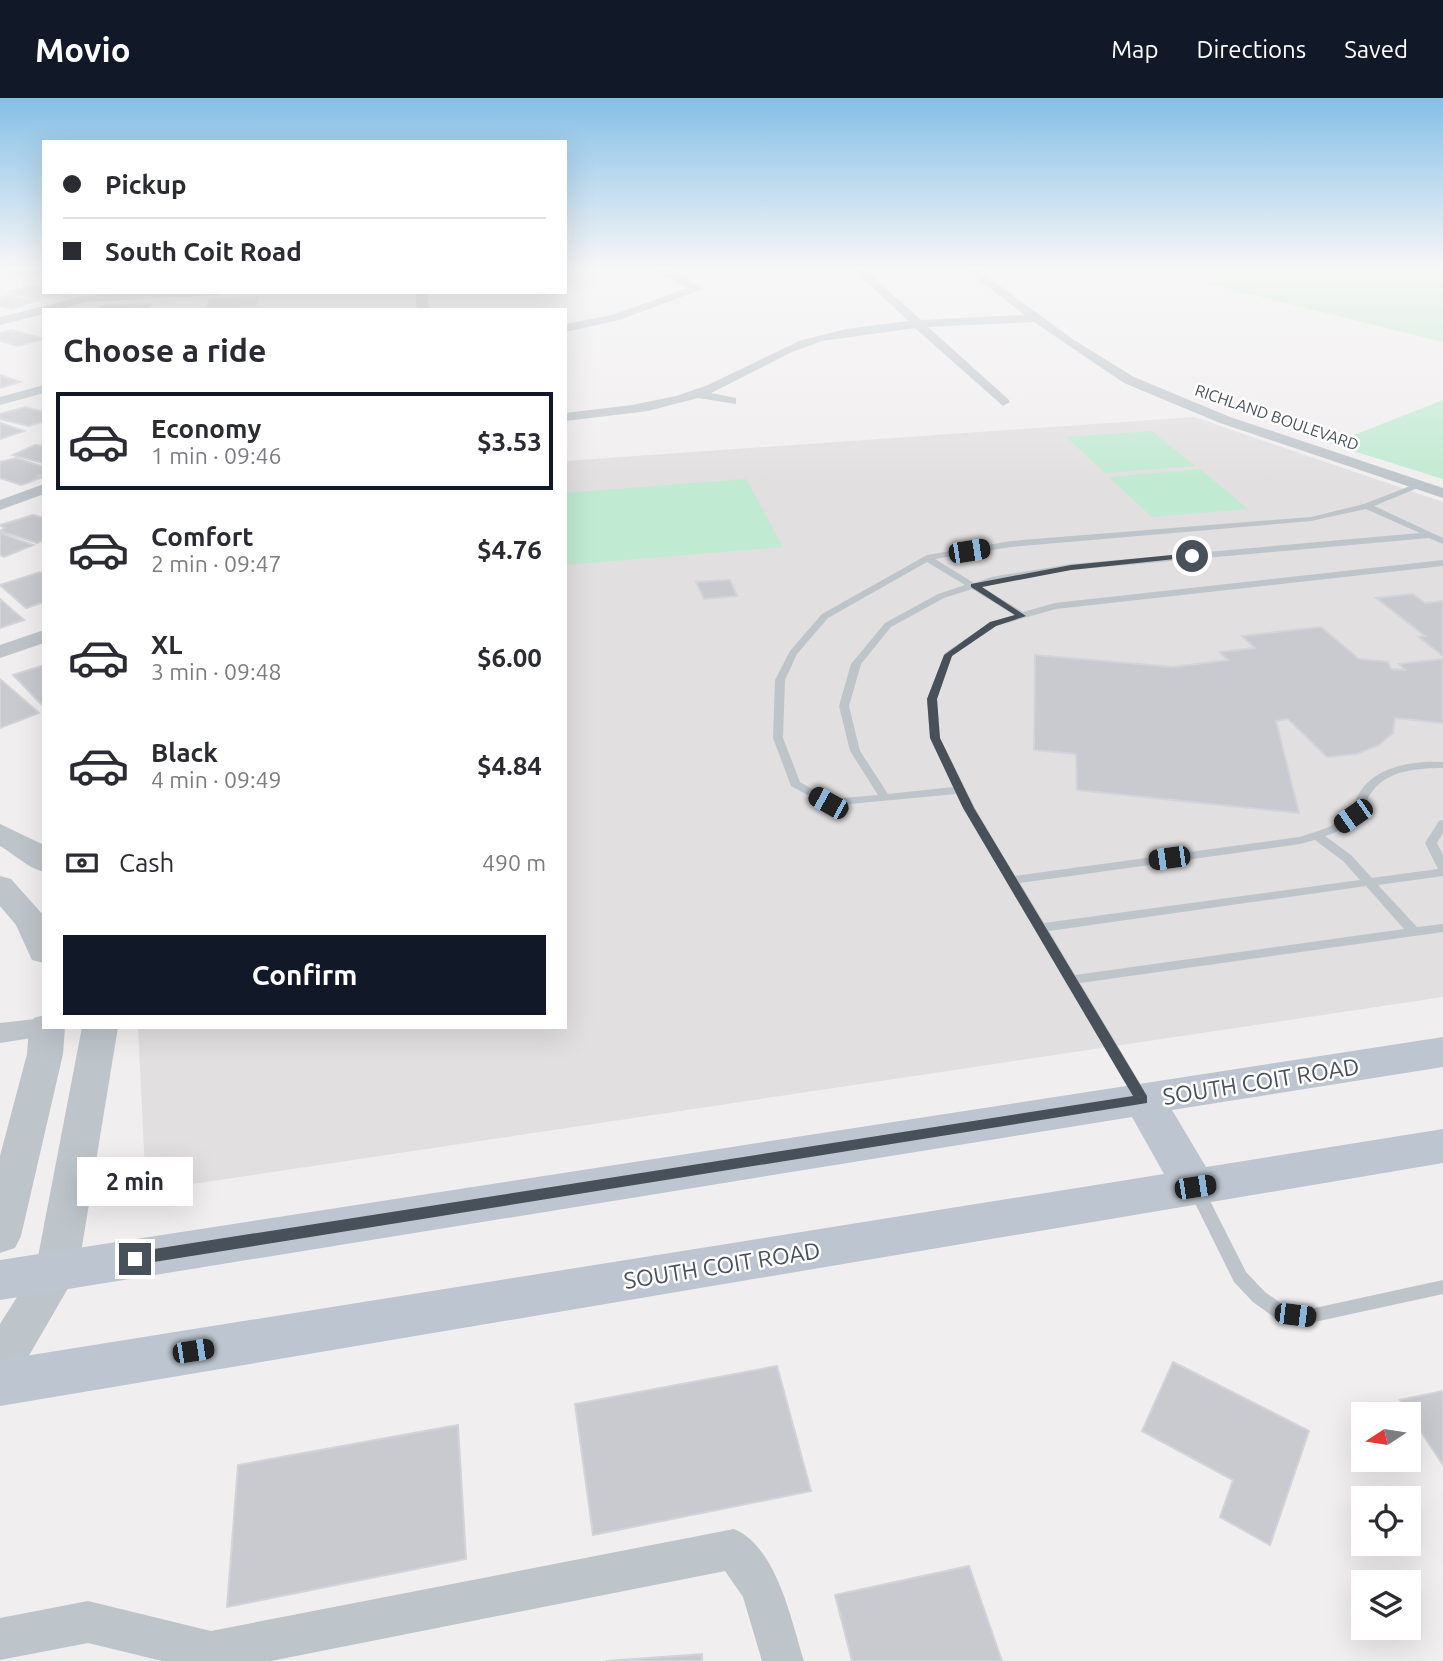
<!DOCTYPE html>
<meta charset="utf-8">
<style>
:root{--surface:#fff;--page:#f2f2f3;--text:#2b2b33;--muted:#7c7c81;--line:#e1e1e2;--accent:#111827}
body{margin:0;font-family:Ubuntu,sans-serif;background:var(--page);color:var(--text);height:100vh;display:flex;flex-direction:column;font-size:26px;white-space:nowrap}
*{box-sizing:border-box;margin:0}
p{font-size:23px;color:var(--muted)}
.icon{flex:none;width:38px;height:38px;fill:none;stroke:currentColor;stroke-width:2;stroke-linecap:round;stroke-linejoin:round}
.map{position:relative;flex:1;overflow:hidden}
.sheet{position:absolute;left:42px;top:210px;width:525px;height:721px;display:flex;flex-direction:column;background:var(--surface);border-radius:0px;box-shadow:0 7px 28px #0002}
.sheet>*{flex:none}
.hud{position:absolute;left:42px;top:42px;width:525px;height:154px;border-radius:0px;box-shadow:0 7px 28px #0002;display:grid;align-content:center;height:154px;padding:0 21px;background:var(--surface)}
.needle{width:46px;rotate:258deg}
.controls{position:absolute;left:1351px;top:1304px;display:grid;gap:14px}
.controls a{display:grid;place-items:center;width:70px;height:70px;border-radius:0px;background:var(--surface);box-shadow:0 7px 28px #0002;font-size:35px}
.end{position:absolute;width:32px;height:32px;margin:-16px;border:9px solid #485059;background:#fff;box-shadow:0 0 0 4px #fff}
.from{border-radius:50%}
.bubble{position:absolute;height:49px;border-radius:0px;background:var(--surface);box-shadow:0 7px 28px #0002;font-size:23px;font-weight:600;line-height:49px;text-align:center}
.car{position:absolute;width:21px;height:42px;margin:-21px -10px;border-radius:9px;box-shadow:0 0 5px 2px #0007;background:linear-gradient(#222 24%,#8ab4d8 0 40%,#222 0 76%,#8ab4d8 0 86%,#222 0)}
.hud b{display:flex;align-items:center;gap:24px;height:66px;font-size:26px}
.hud b+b{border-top:2px solid var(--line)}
.hud i{width:18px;height:18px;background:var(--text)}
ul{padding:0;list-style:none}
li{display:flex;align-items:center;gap:21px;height:98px;margin:0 14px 10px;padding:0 7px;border:4px solid transparent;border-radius:0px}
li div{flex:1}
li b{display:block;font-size:26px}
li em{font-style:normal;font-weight:600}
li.on{border-color:var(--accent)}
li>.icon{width:63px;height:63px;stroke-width:1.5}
h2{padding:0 21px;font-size:32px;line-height:84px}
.pay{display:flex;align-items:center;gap:18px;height:77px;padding:0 21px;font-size:26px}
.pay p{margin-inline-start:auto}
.button{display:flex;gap:14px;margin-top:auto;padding:14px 21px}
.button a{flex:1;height:80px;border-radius:0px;background:var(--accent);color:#fff;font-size:28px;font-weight:600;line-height:80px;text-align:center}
header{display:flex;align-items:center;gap:42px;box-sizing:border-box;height:98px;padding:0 35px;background:var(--accent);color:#fff}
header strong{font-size:33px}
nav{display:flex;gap:38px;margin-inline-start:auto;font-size:24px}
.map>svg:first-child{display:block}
.education{fill:#e1dfdf}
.green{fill:#c0ead1}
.building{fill:#c9cad0;stroke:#d2d4d9;stroke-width:2}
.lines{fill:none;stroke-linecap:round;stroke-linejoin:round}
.service{fill:#bdc5cb;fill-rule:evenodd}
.minor{fill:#bdc5cb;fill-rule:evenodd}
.tertiary{fill:#bdc5cb;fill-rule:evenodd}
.secondary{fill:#bdc6d0;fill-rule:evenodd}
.route{fill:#485059}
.labels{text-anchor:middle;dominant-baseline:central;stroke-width:5;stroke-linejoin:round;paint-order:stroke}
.far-street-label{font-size:16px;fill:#485059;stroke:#fff}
.near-street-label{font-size:23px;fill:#485059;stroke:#fff}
</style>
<header>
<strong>Movio</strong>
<nav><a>Map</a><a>Directions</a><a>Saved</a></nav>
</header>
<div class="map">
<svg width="1443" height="1563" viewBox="0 0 1443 1563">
<rect width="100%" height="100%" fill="#f0eeee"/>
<path class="education" d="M1194,319l249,85v495l-1297,194 -8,-164h427v-566z"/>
<path class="green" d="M1167,169h276v75l-279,-69z
M1443,302v79l-112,-35z
M1152,333l43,35 -90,7 -39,-36z
M1200,371l48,40 -96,8 -43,-40z
M746,381l37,68 -218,18v-72z"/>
<path class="building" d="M2,169h35l5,5 -32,5z
M32,188l12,3v3l19,1 -24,7 -31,-8z
M9,197l26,6 -22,8 -13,-3v-8z
M258,199l-2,8 -49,3 3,-9z
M151,206l-3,6h-49l2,-4z
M12,232l31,9 -25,7 -18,-5v-8z
M0,277l20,7 -20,6z
M25,309l19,5v9l-15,5 -29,-7v-5z
M0,325l24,8 -24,8z
M35,347l9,1v17l-31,-8z
M16,360l28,9v7l-6,2 5,1 -22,8 -21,-7v-16z
M33,417l11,3v22l-7,3 -37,-12 5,-3 -5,-3z
M0,435l33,12 -29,12 -4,-2z
M40,474l4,3v27l-18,6 -26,-23z
M730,482l7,16 -33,3 -8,-17z
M1413,496l12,9 18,-2v55l-24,-19 6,-1 -49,-38z
M0,501l24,21 -24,8z
M1321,529l38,32 29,3 3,7 14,1 -6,-6 44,-5v64l-48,-5 -2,15 -14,12 -22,9 -30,3 -39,-38 -12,2 23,92 -222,-23 -1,-36 -42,-4 1,-95 138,12 55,-7 -8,-8 35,-4 -13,-12z
M44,567v42l-31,-32z
M0,581l39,34 -39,15z
M1173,1264l136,69 -39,114 -50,-28 13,-37 -91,-49z
M777,1268l34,125 -218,44 -18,-131z
M1443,1293v74l-43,-65z
M458,1327l8,134 -239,48 11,-142z
M969,1468l33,95h-150l-17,-66z
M702,1556v7h-96z"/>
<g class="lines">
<path class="service" d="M1418,385l7,2 -51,21 69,32v6l-14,-6 -358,32 -79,12 -12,4 43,26 32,-9 388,-43v6l-387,43 -60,17 -44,30 -15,43 3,39 35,70 40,68 284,-39c16,-5 33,-9 46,-20 8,-8 10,-19 17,-28 18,-24 53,-28 81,-27v6c-24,0 -56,2 -71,24 -4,4 -5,10 -8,15 -8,16 -22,24 -39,29l26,19 21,23 66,-9 -13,-26 14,-22 4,-1v13l-6,10 6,12v21l-65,9 39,42 26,-3v8l-363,51 67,112 2,4 -2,4 -5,1 -5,-1 -181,-309 -128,12 -37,-20 -18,-48 2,-58 15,-29 32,-37 105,-59 84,-14 300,-24 53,-13zM1366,411l54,24 -349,31 -80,13 -17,6 -39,-24 76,-12 300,-26zM927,464l38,23 -27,9 -53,29 -34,41 -12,42 11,45 28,44 -48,4 -30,-17 -17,-44 2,-58 12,-26 31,-36zM972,491l42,26 -24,7 -45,31 -18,46 3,39 23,49 -65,7 -28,-43 -11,-45 12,-42 30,-37 53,-29zM1315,742l28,21 17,19 -316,43 -24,-40 280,-39zM1366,788l38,43 -329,46 -26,-44z
M1196,1085l6,2 44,87 19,20 20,14 25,3 133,-29v14l-133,29 -35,-5 -22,-16 -19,-20 -46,-93 2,-4z"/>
<path class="minor" d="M648,169c20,0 40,8 55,22l-84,31 -54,12v-8l47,-9 76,-27z
M851,169h11l59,53 104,-5 -63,-48h12l100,73 60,37 96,40 213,71v10l-223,-75 -96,-40 -90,-61 -106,5 80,72 2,3 -7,4 -88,-78 -93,13 -30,11 -81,41 25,5v6l-38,-6 -50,13 -83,10v-8l67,-8 44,-9 32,-11 91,-44 47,-12 62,-8z
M149,194h75l-5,3 -134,7 -27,8h-14v4l-44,11v-8l84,-21z
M415,194h12l2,18h-12z
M44,287v8l-44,12v-8z
M44,386v10l-44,16v-10z
M44,532v13l-44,15v-13z
M44,920v9h17l-4,7 -57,9v-20z
M734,1431c43,18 57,91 70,132h-42l-19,-64 -18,-26 -454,90h-109l-74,-18 -88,17v-42l88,-17 123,30z"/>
<path class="tertiary" d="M0,726l44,21v27c-16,-4 -30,-18 -44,-26z
M0,778l11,3 33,37v47l-12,-3 -16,-35 -16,-19z
M44,917v12h21l-2,27 -42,182 -6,12 -15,5v-97l27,-102 2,-27 5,-9z
M82,929h36l-40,244 -62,107 -16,6v-60l36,-57z"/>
<path class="secondary" d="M1443,939v30l-271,43 34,57 237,-38v34l-1443,243v-46l1164,-186 -32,-57 -1132,183v-40z"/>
</g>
<linearGradient id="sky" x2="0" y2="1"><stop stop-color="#85bfe6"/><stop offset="0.44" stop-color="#f8f7f7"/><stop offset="1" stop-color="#f8f7f7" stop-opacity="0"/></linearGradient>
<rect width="1443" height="388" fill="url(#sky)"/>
<path class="route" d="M1192,455l2,4 -123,13 -89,17 44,29 -30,10 -44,30 -15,43 3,39 34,70 173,288v7l-1012,162 -6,-2v-9l6,-2 998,-156 -170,-288 -33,-70 -3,-39 17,-44 46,-33 25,-7 -44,-28v-3l100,-19z"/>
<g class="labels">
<g class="far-street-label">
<text transform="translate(1277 319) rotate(19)">RICHLAND BOULEVARD</text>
</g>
<g class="near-street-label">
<text transform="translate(1261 983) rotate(-9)">SOUTH COIT ROAD</text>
<text transform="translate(722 1167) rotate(-9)">SOUTH COIT ROAD</text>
</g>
</g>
</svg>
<div class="controls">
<a><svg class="needle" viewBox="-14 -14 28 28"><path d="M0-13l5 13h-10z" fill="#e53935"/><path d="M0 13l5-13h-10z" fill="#7c7c81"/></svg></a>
<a><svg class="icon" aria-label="locate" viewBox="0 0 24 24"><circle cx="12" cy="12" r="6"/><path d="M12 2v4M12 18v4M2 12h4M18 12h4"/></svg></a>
<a><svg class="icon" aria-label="layers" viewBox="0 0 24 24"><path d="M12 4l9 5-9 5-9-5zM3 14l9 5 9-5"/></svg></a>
</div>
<i class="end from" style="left:1192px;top:458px"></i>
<i class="end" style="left:135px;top:1161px"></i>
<div class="bubble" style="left:77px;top:1059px;width:116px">2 min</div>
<i class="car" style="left:969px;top:453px;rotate:81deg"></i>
<i class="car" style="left:828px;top:705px;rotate:299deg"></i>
<i class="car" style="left:1353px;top:718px;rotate:235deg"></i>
<i class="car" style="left:1169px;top:760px;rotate:262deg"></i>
<i class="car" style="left:1195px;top:1089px;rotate:81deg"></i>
<i class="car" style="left:1295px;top:1217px;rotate:97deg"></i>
<i class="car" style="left:193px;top:1253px;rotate:81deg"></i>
<div class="hud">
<b><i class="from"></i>Pickup</b>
<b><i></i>South Coit Road</b>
</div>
<section class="sheet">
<h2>Choose a ride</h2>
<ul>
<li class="on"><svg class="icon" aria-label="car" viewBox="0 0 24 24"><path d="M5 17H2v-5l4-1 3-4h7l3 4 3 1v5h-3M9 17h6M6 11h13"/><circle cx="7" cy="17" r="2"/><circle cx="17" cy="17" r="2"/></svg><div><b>Economy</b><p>1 min · 09:46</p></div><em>$3.53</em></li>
<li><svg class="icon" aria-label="car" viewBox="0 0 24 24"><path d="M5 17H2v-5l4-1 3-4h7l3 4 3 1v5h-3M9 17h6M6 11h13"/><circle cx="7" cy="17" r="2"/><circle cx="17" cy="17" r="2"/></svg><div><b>Comfort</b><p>2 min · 09:47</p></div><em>$4.76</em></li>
<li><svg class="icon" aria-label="car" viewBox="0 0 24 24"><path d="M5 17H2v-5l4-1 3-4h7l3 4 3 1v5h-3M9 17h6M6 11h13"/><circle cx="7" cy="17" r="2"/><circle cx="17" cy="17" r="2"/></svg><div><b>XL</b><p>3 min · 09:48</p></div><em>$6.00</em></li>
<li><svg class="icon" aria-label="car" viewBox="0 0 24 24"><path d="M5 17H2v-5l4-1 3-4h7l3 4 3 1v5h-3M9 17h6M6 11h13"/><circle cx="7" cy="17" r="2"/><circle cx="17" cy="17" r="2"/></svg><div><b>Black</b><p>4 min · 09:49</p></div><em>$4.84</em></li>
</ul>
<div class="pay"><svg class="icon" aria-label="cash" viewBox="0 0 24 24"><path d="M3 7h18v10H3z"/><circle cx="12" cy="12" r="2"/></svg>Cash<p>490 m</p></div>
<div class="button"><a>Confirm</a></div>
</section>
</div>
